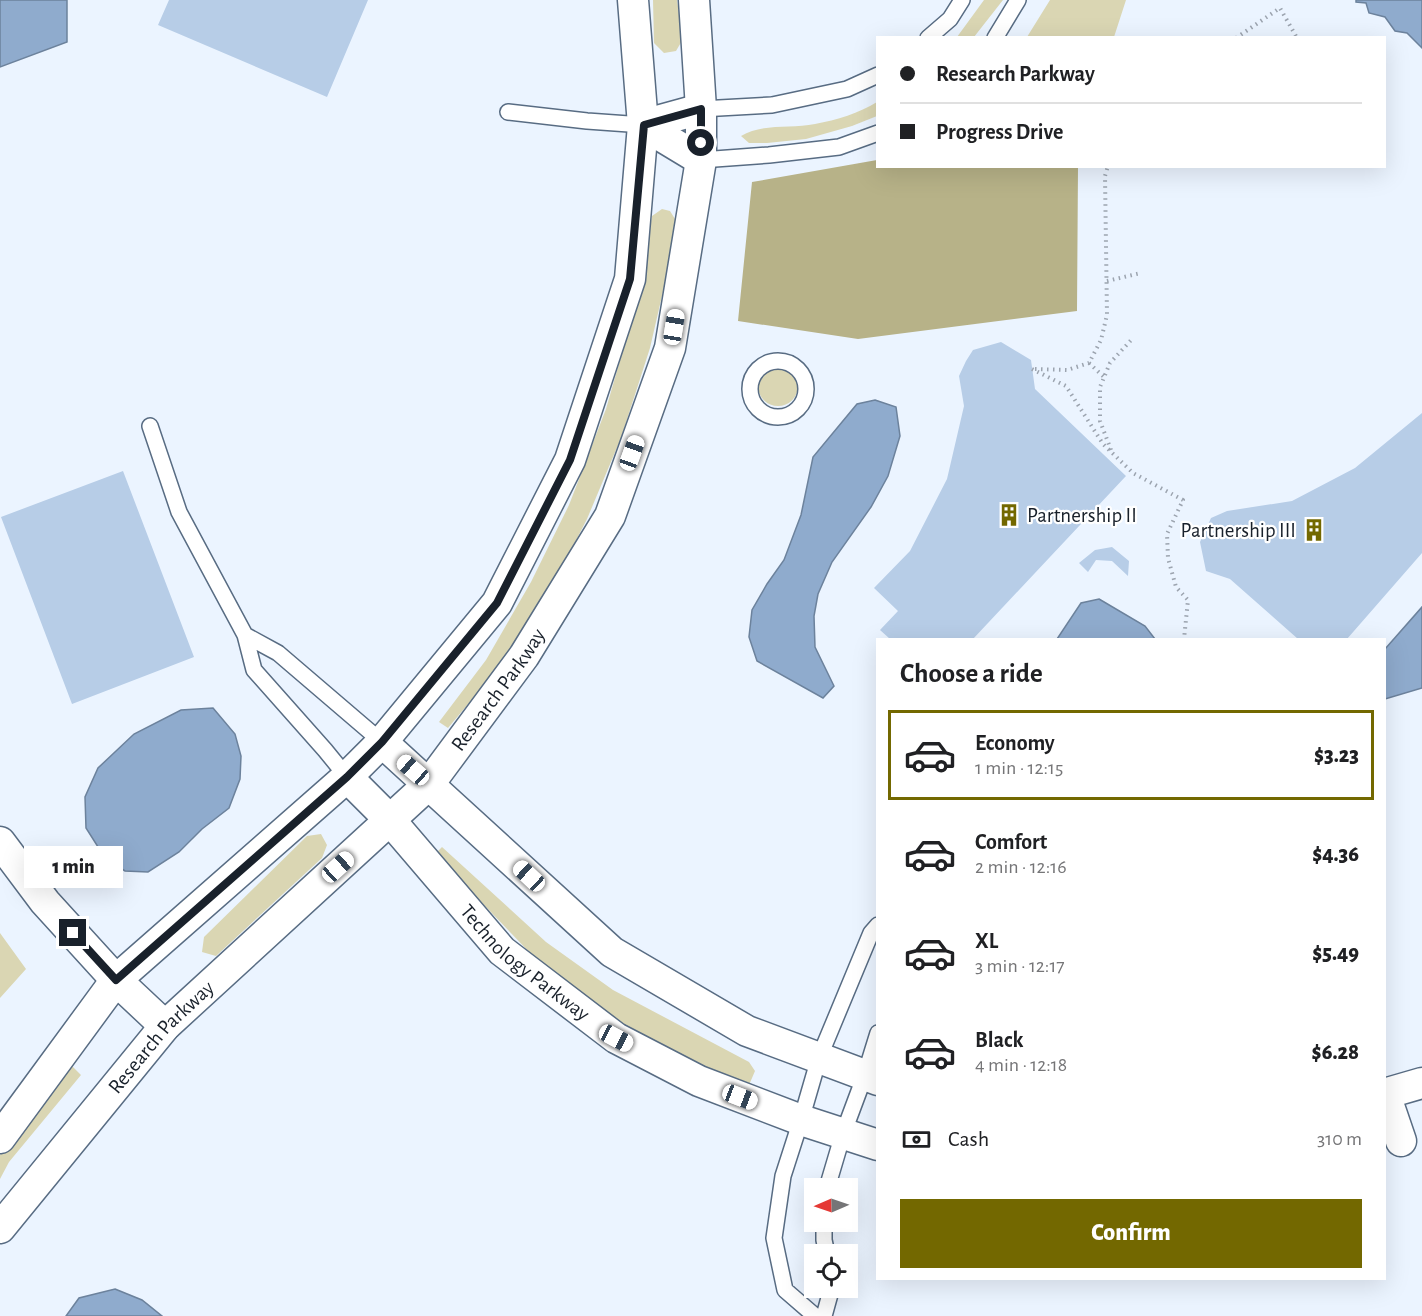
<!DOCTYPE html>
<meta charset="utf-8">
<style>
:root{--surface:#fff;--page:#f6f6f6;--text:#202124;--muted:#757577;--line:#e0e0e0;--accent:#736800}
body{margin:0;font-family:"Alegreya Sans",sans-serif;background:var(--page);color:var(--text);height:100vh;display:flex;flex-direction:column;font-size:22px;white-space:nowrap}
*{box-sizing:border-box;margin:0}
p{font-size:20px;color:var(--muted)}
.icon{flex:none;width:33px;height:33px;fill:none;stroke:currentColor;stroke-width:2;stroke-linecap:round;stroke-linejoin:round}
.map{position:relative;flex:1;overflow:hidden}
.panel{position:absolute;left:876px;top:638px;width:510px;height:642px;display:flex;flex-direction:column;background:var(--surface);border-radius:0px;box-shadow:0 6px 24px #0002}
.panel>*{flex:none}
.banner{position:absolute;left:876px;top:36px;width:510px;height:132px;border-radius:0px;box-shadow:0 6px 24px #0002;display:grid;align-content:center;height:132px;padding:0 24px;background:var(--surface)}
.needle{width:39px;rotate:268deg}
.controls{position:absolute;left:804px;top:1178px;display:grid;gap:12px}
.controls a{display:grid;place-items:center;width:54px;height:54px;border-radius:0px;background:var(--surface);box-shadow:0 6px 24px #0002;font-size:30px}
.end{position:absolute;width:27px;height:27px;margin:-14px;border:8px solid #19212b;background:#fff;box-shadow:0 0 0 3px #fff}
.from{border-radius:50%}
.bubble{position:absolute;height:42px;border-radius:0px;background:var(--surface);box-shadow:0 6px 24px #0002;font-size:20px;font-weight:800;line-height:42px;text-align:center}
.car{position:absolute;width:18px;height:36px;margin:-18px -9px;border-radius:8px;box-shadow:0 0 4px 2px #0007;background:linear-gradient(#fff 24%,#345 0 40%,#fff 0 76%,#345 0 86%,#fff 0)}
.banner b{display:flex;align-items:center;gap:21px;height:57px;font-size:22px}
.banner b+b{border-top:2px solid var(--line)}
.banner i{width:15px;height:15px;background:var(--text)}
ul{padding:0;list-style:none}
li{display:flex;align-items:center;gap:18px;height:90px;margin:0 12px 9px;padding:0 12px;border:3px solid transparent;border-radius:0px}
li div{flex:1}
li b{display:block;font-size:22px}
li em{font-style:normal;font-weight:800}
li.selected{border-color:var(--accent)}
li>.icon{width:54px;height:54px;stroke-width:1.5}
h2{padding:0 24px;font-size:27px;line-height:72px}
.pay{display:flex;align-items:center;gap:15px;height:66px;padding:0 24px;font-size:22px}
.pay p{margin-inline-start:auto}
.primary-button{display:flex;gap:12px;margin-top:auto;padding:12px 24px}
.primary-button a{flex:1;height:69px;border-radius:0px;background:var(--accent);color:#fff;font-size:24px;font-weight:800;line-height:69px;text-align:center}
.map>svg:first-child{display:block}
.green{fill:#dad6b3}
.forest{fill:#b7b288}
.water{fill:#8fabcd;stroke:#6c829c;stroke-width:1.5}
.building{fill:#b7cde7}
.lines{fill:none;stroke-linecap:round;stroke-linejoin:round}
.service-casing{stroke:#586c83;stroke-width:18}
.minor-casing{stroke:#586c83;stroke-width:33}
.path{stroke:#9ca4af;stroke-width:4;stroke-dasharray:1.5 4.5;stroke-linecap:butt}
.service{stroke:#fff;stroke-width:15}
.minor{stroke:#fff;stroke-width:30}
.route{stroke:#19212b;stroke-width:8}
.labels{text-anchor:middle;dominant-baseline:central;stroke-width:4.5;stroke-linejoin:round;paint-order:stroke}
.poi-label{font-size:21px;fill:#19212b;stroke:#fff;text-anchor:start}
.street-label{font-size:21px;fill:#19212b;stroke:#fff}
</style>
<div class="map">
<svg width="1422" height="1316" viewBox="0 0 1422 1316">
<rect width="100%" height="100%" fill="#ebf4ff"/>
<path class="green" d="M653,0h24l6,39 -7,12 -12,2 -10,-10z
M984,0h19l-29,37h-17z
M1050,0h76l-12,37h-87z
M877,102v14l-25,10 -46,13 -39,4h-18l-8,-7c21,-13 50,-7 74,-12 22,-4 44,-11 62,-22z
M662,209l8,2 5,8 -11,68 -14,61 -29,90 -34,81 -39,76 -59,84 -41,49 -9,-6 47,-62 45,-78 38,-77 37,-96 33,-115 13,-78z
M758 386a20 20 0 1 1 40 0a20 20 0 1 1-40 0Z
M321,834l6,11 -5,13 -106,98 -14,-4 2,-15 103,-101z
M442,847l104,95 67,48 136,72 6,9 -6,14 -13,4 -101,-52 -75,-53 -125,-130z
M0,933l26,36 -26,29z
M72,1066l9,9 -72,87 -9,17v-24z"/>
<path class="forest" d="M877,160l1,6 200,1 -1,144 -219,28 -120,-18 14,-139z"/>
<path class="water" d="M0,0h67v42l-67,25z
M1356,0h66v48l-15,-15 -12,-2 -10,-14 -16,-4 -3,-10 -10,-1z
M875,400l21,7 4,29 -12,40 -17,31 -39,55 -14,32 -4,22 1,31 19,39 -11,12 -66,-37 -8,-24 3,-27 15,-26 17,-24 17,-45 12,-58 44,-53z
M1099,599l46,27 10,13h-98l24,-36z
M1422,607v81l-37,11v-50z
M213,708l22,26 6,22 -1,23 -11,29 -27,21 -23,23 -31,20 -23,-1 -20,-13 -19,-30 -1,-31 13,-29 36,-34 47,-24z
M115,1289l27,11 20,16h-96l13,-18z"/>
<path class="building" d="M169,0h199l-41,97 -169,-72z
M1001,342l30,18 4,29 91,87 -153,163h-83l-10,-9 18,-19 -24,-23 36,-37 37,-72 17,-73 -5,-30 7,-15 7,-11z
M1422,413v140l-75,86h-49l-68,-60 -24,-8 -6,-29 11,-24 16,-7 65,-10 63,-33z
M123,471l71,186 -122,47 -71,-187z
M1112,547l17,14 -1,15 -16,-15 -16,-1 -8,12 -9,-9 16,-13z"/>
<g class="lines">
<g class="service-casing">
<path id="service" d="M928,38l22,-19 12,-19
M995,38l23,-38
M701,109l71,-4 75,-16 31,-14
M508,112l79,9 56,4
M701,160l68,-5 70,-8 39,-14
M750 389a28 28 0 1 1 56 0a28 28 0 1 1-56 0Z
M150,426l29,86 66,123 9,35 71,80 22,27
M245,635l33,18 104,89
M827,1188l16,-54 22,-59 13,-42
M824,1221v19l3,14
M815,1316l-30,-26 -11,-52 9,-62 18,-56 18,-62 52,-125 7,-8
M824,1316l8,-29"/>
</g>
<g class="minor-casing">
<g id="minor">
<path d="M643,125l58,35"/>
<path d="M643,125l58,-16"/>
<path d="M382,742l230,210 135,79 131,49"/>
<path id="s1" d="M347,777l43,43 112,131 114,87 83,43 102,39 77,25"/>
<path d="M0,842l45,60 71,78 49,46"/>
<path d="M1384,1094l38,-11"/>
<path d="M1385,1094l16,47"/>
<path d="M0,1138l116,-158 231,-203 35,-35 115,-139 73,-143 60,-181 13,-154 -10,-125"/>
<path id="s2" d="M0,1228l165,-202 264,-242 95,-128 86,-140 60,-168 31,-188v-51l-7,-109"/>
</g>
</g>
<path class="path" d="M1236,38l44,-30 17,30
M1107,281l34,-8
M1089,363l15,14
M1032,369l34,17 37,58 30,29 50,27 -16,34 1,24 8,29 12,13 -4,39
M1035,369l32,1 22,-7 12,-23 6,-25 -2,-139 3,-10
M1111,450l-11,-29v-34l10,-24 23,-25"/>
<use href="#service" class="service"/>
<use href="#minor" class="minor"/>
</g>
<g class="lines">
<path class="route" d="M73,933l43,47 231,-203 35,-35 115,-139 73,-143 60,-181 14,-154 57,-16v34"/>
</g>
<defs>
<g id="building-bare" transform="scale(1.8)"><path d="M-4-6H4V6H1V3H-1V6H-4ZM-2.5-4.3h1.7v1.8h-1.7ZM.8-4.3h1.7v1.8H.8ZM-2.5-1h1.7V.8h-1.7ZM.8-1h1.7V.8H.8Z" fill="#736800" stroke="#fff" stroke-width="2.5" paint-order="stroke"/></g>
</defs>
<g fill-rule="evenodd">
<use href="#building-bare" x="1009" y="515"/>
<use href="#building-bare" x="1314" y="530"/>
</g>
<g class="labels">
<g class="poi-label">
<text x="1027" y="515">Partnership II</text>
<text x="1296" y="530" text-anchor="end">Partnership III</text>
</g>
<g class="street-label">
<text stroke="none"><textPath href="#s2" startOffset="736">Research Parkway</textPath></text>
<text stroke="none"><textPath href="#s1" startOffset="258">Technology Parkway</textPath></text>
<text stroke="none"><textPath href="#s2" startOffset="250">Research Parkway</textPath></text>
</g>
</g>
</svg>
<div class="controls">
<a><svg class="needle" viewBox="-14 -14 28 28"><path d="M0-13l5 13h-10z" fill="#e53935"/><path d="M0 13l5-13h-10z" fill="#757577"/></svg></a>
<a><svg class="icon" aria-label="locate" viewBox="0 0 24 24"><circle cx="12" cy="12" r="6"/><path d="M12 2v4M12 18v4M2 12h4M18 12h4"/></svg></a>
</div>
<i class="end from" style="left:701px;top:143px"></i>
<i class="end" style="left:73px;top:933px"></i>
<div class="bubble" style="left:24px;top:846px;width:99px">1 min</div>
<i class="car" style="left:674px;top:327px;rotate:9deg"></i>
<i class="car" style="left:632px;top:453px;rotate:20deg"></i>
<i class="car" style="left:413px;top:770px;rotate:311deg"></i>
<i class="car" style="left:338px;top:867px;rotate:48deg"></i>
<i class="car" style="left:529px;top:876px;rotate:313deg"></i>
<i class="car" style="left:616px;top:1038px;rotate:118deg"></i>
<i class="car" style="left:740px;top:1097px;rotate:111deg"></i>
<div class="banner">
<b><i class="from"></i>Research Parkway</b>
<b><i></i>Progress Drive</b>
</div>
<section class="panel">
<h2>Choose a ride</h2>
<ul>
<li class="selected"><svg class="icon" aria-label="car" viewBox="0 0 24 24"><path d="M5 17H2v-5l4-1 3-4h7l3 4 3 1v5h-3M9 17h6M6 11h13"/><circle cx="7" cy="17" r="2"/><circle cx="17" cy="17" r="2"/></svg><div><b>Economy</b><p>1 min · 12:15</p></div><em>$3.23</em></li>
<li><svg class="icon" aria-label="car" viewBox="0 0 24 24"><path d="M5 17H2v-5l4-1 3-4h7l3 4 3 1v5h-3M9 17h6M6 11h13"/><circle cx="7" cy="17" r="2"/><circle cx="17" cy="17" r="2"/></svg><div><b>Comfort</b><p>2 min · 12:16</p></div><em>$4.36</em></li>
<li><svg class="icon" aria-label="car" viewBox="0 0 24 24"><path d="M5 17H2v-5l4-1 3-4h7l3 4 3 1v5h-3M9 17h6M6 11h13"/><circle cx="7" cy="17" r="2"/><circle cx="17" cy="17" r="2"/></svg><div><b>XL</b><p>3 min · 12:17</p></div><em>$5.49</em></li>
<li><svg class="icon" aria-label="car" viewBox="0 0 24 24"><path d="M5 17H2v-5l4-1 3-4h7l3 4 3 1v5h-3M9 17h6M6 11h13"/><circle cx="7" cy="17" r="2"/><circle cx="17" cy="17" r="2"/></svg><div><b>Black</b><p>4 min · 12:18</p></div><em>$6.28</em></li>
</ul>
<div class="pay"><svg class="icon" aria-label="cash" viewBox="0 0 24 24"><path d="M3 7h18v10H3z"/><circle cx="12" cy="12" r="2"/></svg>Cash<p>310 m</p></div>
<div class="primary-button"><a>Confirm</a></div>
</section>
</div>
